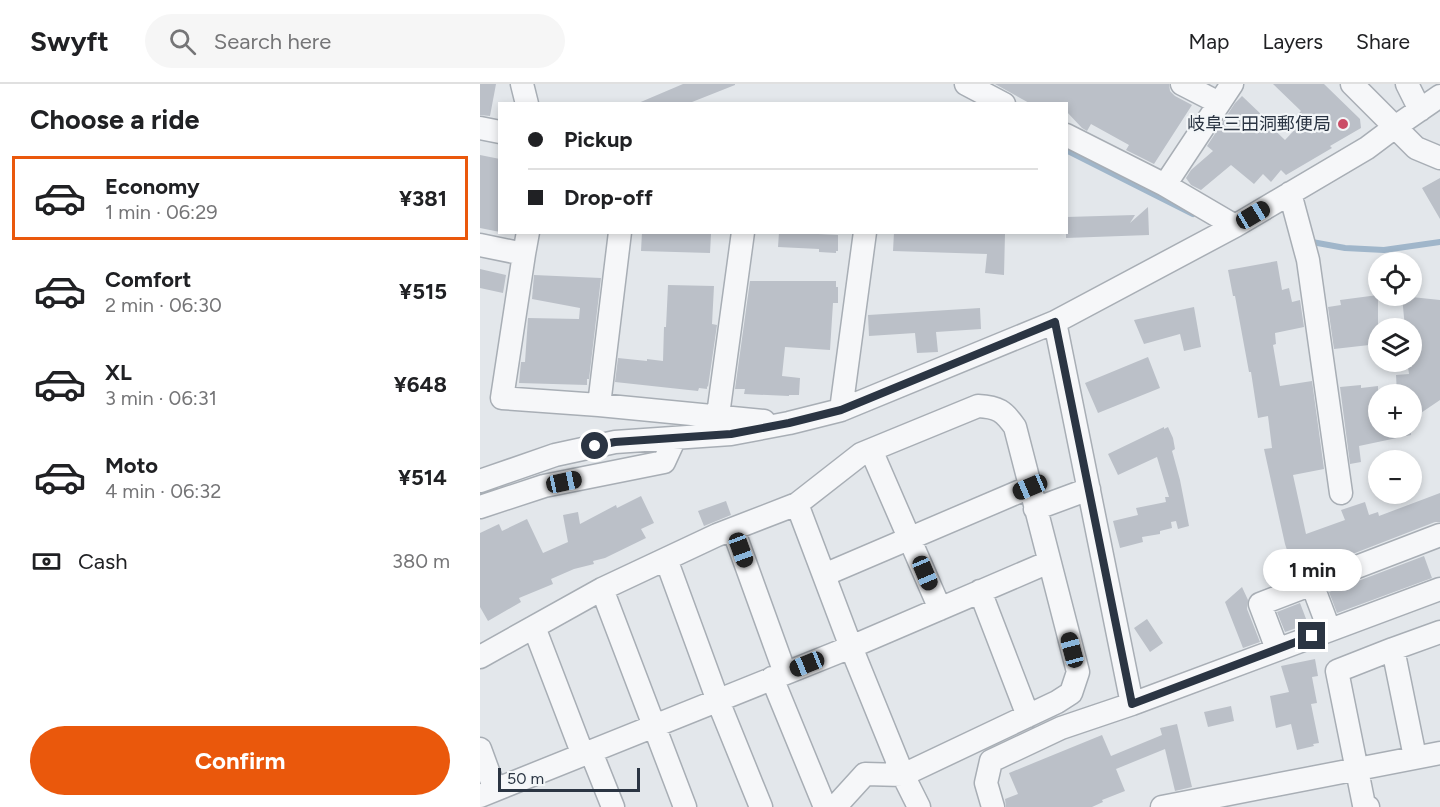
<!DOCTYPE html>
<meta charset="utf-8">
<style>
:root{--surface:#fff;--page:#f6f6f6;--text:#202124;--muted:#757577;--line:#e0e0e0;--accent:#ea580c}
body{margin:0;font-family:Figtree,"Noto Sans JP",sans-serif;background:var(--page);color:var(--text);height:100vh;display:flex;flex-direction:column;font-size:22px;white-space:nowrap}
*{box-sizing:border-box;margin:0}
p{font-size:20px;color:var(--muted)}
.icon{flex:none;width:33px;height:33px;fill:none;stroke:currentColor;stroke-width:2;stroke-linecap:round;stroke-linejoin:round}
.map{position:relative;flex:1;overflow:hidden}
.drawer{display:flex;flex-direction:column;background:var(--surface);width:480px}
.drawer>*{flex:none}
.guide{position:absolute;left:18px;top:18px;width:570px;height:132px;border-radius:0px;box-shadow:0 3px 9px #0003;display:grid;align-content:center;height:132px;padding:0 30px;background:var(--surface)}
.controls{position:absolute;left:888px;top:168px;display:grid;gap:12px}
.controls a{display:grid;place-items:center;width:54px;height:54px;border-radius:50%;background:var(--surface);box-shadow:0 3px 9px #0003;font-size:30px}
.scale{position:absolute;left:18px;bottom:15px;width:142px;box-sizing:border-box;padding-left:6px;border:3px solid #2b3543;border-top:0;font-size:16px;line-height:21px;white-space:nowrap;color:#2b3543;-webkit-text-stroke:4px #f3f6f8;paint-order:stroke}
.end{position:absolute;width:27px;height:27px;margin:-14px;border:8px solid #2b3543;background:#fff;box-shadow:0 0 0 3px #fff}
.from{border-radius:50%}
.bubble{position:absolute;height:42px;border-radius:21px;background:var(--surface);box-shadow:0 3px 9px #0003;font-size:20px;font-weight:700;line-height:42px;text-align:center}
.car{position:absolute;width:18px;height:36px;margin:-18px -9px;border-radius:8px;box-shadow:0 0 4px 2px #0007;background:linear-gradient(#222 24%,#8ab4d8 0 40%,#222 0 76%,#8ab4d8 0 86%,#222 0)}
.guide b{display:flex;align-items:center;gap:21px;height:57px;font-size:22px}
.guide b+b{border-top:2px solid var(--line)}
.guide i{width:15px;height:15px;background:var(--text)}
ul{padding:0;list-style:none}
li{display:flex;align-items:center;gap:18px;height:84px;margin:0 12px 9px;padding:0 18px;border:3px solid transparent;border-radius:0px}
li div{flex:1}
li b{display:block;font-size:22px}
li em{font-style:normal;font-weight:700}
li.active{border-color:var(--accent)}
li>.icon{width:54px;height:54px;stroke-width:1.5}
h2{padding:0 30px;font-size:27px;line-height:72px}
.pay{display:flex;align-items:center;gap:15px;height:66px;padding:0 30px;font-size:22px}
.pay p{margin-inline-start:auto}
.action{display:flex;gap:12px;margin-top:auto;padding:12px 30px}
.action a{flex:1;height:69px;border-radius:36px;background:var(--accent);color:#fff;font-size:24px;font-weight:700;line-height:69px;text-align:center}
header{display:flex;align-items:center;gap:36px;box-sizing:border-box;height:84px;padding:0 30px;background:var(--surface);border-bottom:2px solid var(--line)}
header strong{font-size:28px}
nav{display:flex;gap:33px;margin-inline-start:auto;font-size:21px}
.search{width:420px;height:54px;background:var(--page);display:flex;align-items:center;gap:15px;box-sizing:border-box;padding:0 21px;border-radius:33px;color:var(--muted);font-size:22px}
main{display:flex;flex:1;min-height:0}
.map>svg:first-child{display:block}
.lines{fill:none;stroke-linecap:round;stroke-linejoin:round}
.stream{stroke:#a0b6ca;stroke-width:6}
.building{fill:#bbc0c8}
.minor-casing{stroke:#a8aeb5;stroke-width:25}
.minor{stroke:#f6f7f9;stroke-width:22}
.route{stroke:#2b3543;stroke-width:8}
.poi-dot{fill:#cb4d67;stroke:#f3f6f8;stroke-width:2}
.labels{text-anchor:middle;dominant-baseline:central;stroke-width:4.5;stroke-linejoin:round;paint-order:stroke}
.poi-label{font-size:18px;fill:#2b3543;stroke:#f3f6f8;text-anchor:end}
</style>
<header>
<strong>Swyft</strong>
<div class="search"><svg class="icon" aria-label="search" viewBox="0 0 24 24"><circle cx="10" cy="10" r="6"/><path d="M15 15l6 6"/></svg>Search here</div>
<nav><a>Map</a><a>Layers</a><a>Share</a></nav>
</header>
<main>
<section class="drawer">
<h2>Choose a ride</h2>
<ul>
<li class="active"><svg class="icon" aria-label="car" viewBox="0 0 24 24"><path d="M5 17H2v-5l4-1 3-4h7l3 4 3 1v5h-3M9 17h6M6 11h13"/><circle cx="7" cy="17" r="2"/><circle cx="17" cy="17" r="2"/></svg><div><b>Economy</b><p>1 min · 06:29</p></div><em>¥381</em></li>
<li><svg class="icon" aria-label="car" viewBox="0 0 24 24"><path d="M5 17H2v-5l4-1 3-4h7l3 4 3 1v5h-3M9 17h6M6 11h13"/><circle cx="7" cy="17" r="2"/><circle cx="17" cy="17" r="2"/></svg><div><b>Comfort</b><p>2 min · 06:30</p></div><em>¥515</em></li>
<li><svg class="icon" aria-label="car" viewBox="0 0 24 24"><path d="M5 17H2v-5l4-1 3-4h7l3 4 3 1v5h-3M9 17h6M6 11h13"/><circle cx="7" cy="17" r="2"/><circle cx="17" cy="17" r="2"/></svg><div><b>XL</b><p>3 min · 06:31</p></div><em>¥648</em></li>
<li><svg class="icon" aria-label="car" viewBox="0 0 24 24"><path d="M5 17H2v-5l4-1 3-4h7l3 4 3 1v5h-3M9 17h6M6 11h13"/><circle cx="7" cy="17" r="2"/><circle cx="17" cy="17" r="2"/></svg><div><b>Moto</b><p>4 min · 06:32</p></div><em>¥514</em></li>
</ul>
<div class="pay"><svg class="icon" aria-label="cash" viewBox="0 0 24 24"><path d="M3 7h18v10H3z"/><circle cx="12" cy="12" r="2"/></svg>Cash<p>380 m</p></div>
<div class="action"><a>Confirm</a></div>
</section>
<div class="map">
<svg width="960" height="723" viewBox="0 0 960 723">
<rect width="100%" height="100%" fill="#e3e7eb"/>
<g class="lines">
<path class="stream" d="M586,66l127,64
M832,158l33,6 39,2 56,-8"/>
</g>
<path class="building" d="M0,0h16l-6,32 -10,-1z
M203,0h52v1l-48,19h-51z
M515,0h174l1,7 5,5 17,9 -38,59 -28,-14 3,-5 -38,-21 -4,7 -5,-3 -16,-17v-7h-35z
M793,0h51l36,35 1,9 -31,18 2,2 -46,27 -5,-5 -10,12 -8,-8 -9,10 -23,-19 -30,25 -10,-5 -5,-7 5,-8 22,-19 -6,-5 28,-43 7,-7 22,21 -1,2 22,21 20,-21 -6,-6 2,-2z
M0,71l20,4v73l-20,-4z
M960,94v41l-18,-31z
M668,123l1,28 -83,3v-21l69,-2 -5,8z
M162,148l69,2 -1,19 -69,-2z
M299,148l59,3v16h-2v2l-17,-1v-3l-41,-2z
M414,148l111,2 -1,41 -19,-2 2,-19 -94,-3z
M797,177l5,29 7,-2 3,14 8,-2 4,27 -29,6 1,11 -3,1 7,41 32,-5 12,88 -31,6 13,59 39,-14 -4,-10 24,-8 4,13 9,-3 1,4 61,-23v29h-5l-147,57 -4,-11 8,-3 -7,-21 -21,-95 8,-1 -4,-32 -10,2 -7,-46h-2l-14,-76h-2l-5,-26z
M0,185l26,6 -3,18 -23,-5z
M54,191l67,3 -12,101h-2v6l-68,-2 2,-21h4l3,-44 51,1 1,-11 -48,-9z
M270,197h86v6h2v16h-5l-3,47 -45,-3 -3,29 18,2 -1,17h-10v1l-45,-2 1,-5h-10z
M188,201l46,1 -2,38 5,1 -9,62 -1,-1v3l-8,-1 -1,3 -83,-9 3,-24 29,3v-2l16,2 1,-34h2z
M898,211v49l-44,5 -6,-42 13,-2 -1,-5z
M922,212l38,4v100l-28,19v-25h-15l-1,-19 13,-1 -1,-7h4v-39h-7z
M714,223l7,40 -17,4 -4,-17 -36,10 -10,-24z
M500,224l1,21 -45,3 2,20 -21,1 -2,-20 -46,3 -1,-21z
M668,273l12,31 -62,25 -13,-30z
M881,301v3l17,-2v42h33v7l-52,11 2,16 -11,2 -10,-77z
M684,343v2l4,-2 5,11 2,11 -3,2 8,29 9,46 -11,3 -2,-8 -5,1 1,6 -12,3v3l-18,3 1,5 -23,6 -7,-27 25,-6 -2,-7 30,-6 -1,-5h4l-12,-40 -39,18 -10,-21z
M161,412l13,27 -13,6 5,9 -41,20 -12,3 1,3 -20,5 -23,10 2,5 -34,14 2,4 -33,19 -8,-14v-74l19,-9 3,7 25,-12 16,34 25,-11 -5,-27 15,-3 2,12 36,-19 1,3z
M246,417l5,14 -27,11 -6,-15z
M944,472l8,22 -95,35 -8,-21z
M762,503l6,13 -1,9 13,33 -17,6 -18,-46z
M820,519l8,21 -23,8 -8,-20z
M667,535l16,24 -13,9 -16,-24z
M835,575l3,17 -6,1 5,26 -6,1 8,39 -6,1 1,2 -17,4 -6,-26 -15,4 -6,-32 19,-4 -8,-26z
M751,622l3,15 -26,6 -4,-15z
M697,640l15,63 -17,4 -10,-42 -49,20 9,22 -23,9 1,2 -11,5h-86l-1,-8 13,-5 -9,-21 93,-38 9,21 51,-21 -2,-7z"/>
<g class="lines">
<g class="minor-casing">
<path id="minor" d="M42,0l5,20
M486,0l38,20
M702,0l37,19
M872,0l43,43 45,-31
M927,0l13,26
M0,44l20,4
M586,51l99,50 70,41
M685,101l67,-101
M810,109l18,67 33,233
M0,161l44,9 -22,144 97,7 165,16
M44,170l4,-22
M575,238l77,382
M119,321l21,-173
M361,326l24,-178
M238,331l25,-183
M391,366l69,159
M0,397l75,-26 60,-13 116,-8 58,-11 52,-13 214,-88 180,-96 132,-78 28,-21 21,21 24,10
M317,420l54,143 52,128 16,32
M0,423l64,-21 120,-24 11,-24
M555,425l54,-20
M253,445l52,144
M186,475l52,142 43,106
M344,491l206,-88
M832,500l17,45
M122,505l83,218
M500,507l48,125
M54,543l49,128
M797,565l-17,-45 180,-69
M913,565l22,108
M0,573l122,-68 115,-54 80,-31 64,-50 117,-48c20,1 26,5 37,21l63,245 -7,21 -14,9 -154,73 -38,-1 -30,33
M292,594l53,129
M0,665l15,41
M111,668l22,55
M0,712l371,-149 198,-85
M513,723l-7,-24 5,-22 70,-33 71,-24 308,-115
M682,723l278,-54
M888,723l-4,-2 -27,-134 56,-22 47,-17"/>
</g>
<use href="#minor" class="minor"/>
</g>
<g class="lines">
<path class="route" d="M115,362l20,-4 116,-8 58,-11 52,-13 214,-88 77,382 180,-68"/>
</g>
<circle class="poi-dot" cx="863" cy="40" r="6"/>
<g class="labels">
<g class="poi-label">
<text x="851" y="40">岐阜三田洞郵便局</text>
</g>
</g>
</svg>
<div class="controls">
<a><svg class="icon" aria-label="locate" viewBox="0 0 24 24"><circle cx="12" cy="12" r="6"/><path d="M12 2v4M12 18v4M2 12h4M18 12h4"/></svg></a>
<a><svg class="icon" aria-label="layers" viewBox="0 0 24 24"><path d="M12 4l9 5-9 5-9-5zM3 14l9 5 9-5"/></svg></a>
<a>+</a>
<a>−</a>
</div>
<div class="scale">50 m</div>
<i class="end from" style="left:115px;top:362px"></i>
<i class="end" style="left:832px;top:552px"></i>
<div class="bubble" style="left:783px;top:465px;width:99px">1 min</div>
<i class="car" style="left:773px;top:131px;rotate:59deg"></i>
<i class="car" style="left:84px;top:398px;rotate:78deg"></i>
<i class="car" style="left:550px;top:403px;rotate:247deg"></i>
<i class="car" style="left:261px;top:466px;rotate:160deg"></i>
<i class="car" style="left:445px;top:489px;rotate:157deg"></i>
<i class="car" style="left:592px;top:566px;rotate:345deg"></i>
<i class="car" style="left:327px;top:580px;rotate:248deg"></i>
<div class="guide">
<b><i class="from"></i>Pickup</b>
<b><i></i>Drop-off</b>
</div>
</div>
</main>
